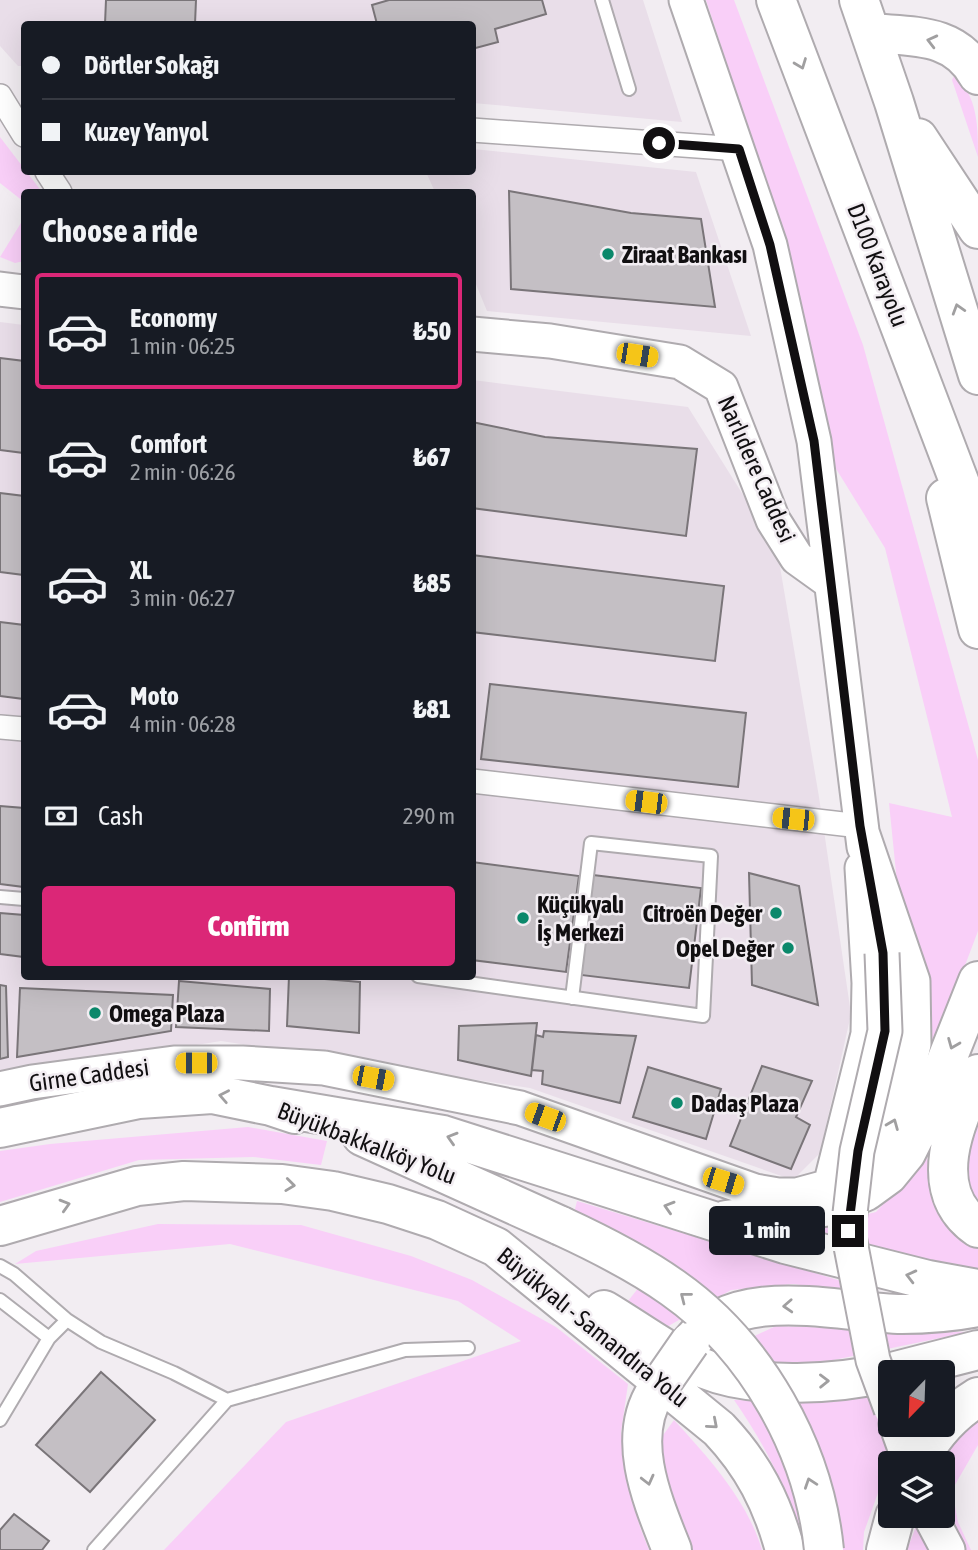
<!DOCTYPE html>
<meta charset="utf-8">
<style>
:root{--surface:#171b24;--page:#242831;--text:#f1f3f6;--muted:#9ea1a6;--line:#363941;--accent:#db2777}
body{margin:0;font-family:"Asap Condensed",sans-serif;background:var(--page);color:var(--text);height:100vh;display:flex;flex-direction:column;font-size:26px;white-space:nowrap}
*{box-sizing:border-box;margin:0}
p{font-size:23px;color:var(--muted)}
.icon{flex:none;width:38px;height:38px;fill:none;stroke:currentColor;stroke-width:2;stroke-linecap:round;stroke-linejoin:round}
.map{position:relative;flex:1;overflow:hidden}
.details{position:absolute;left:21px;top:189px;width:455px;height:791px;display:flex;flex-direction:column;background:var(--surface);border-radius:7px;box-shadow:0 7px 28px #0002}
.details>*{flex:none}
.banner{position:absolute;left:21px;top:21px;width:455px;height:154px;border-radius:7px;box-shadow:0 7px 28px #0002;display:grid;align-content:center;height:154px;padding:0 21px;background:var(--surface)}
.needle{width:46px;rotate:203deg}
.tools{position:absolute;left:878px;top:1360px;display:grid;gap:14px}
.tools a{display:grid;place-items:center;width:77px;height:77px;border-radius:7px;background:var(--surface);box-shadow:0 7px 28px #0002;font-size:35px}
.end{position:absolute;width:32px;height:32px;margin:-16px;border:9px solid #110f11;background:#fff;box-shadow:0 0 0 4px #fff}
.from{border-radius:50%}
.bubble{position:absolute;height:49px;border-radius:7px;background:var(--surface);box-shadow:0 7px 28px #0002;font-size:23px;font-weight:800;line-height:49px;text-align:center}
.car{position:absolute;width:21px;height:42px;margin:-21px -10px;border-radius:9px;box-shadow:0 0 5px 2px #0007;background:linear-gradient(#f5c518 24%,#345 0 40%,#f5c518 0 76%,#345 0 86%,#f5c518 0)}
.banner b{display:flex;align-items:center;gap:24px;height:66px;font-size:26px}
.banner b+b{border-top:2px solid var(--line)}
.banner i{width:18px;height:18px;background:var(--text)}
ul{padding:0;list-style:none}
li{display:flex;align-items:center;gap:21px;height:116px;margin:0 14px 10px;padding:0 7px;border:4px solid transparent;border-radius:7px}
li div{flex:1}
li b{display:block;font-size:26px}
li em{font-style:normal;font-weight:800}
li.active{border-color:var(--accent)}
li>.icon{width:63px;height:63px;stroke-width:1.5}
h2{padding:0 21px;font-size:32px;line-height:84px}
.pay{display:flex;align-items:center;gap:18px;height:77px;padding:0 21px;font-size:26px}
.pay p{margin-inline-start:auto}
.cta{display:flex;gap:14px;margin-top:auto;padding:14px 21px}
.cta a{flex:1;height:80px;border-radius:7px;background:var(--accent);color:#fff;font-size:28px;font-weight:800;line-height:80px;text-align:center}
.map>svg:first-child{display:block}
.built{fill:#e9dee9}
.green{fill:#f9cff8}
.building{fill:#c4bfc4;stroke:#7a7579;stroke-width:2}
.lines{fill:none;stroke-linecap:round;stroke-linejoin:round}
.lane-casing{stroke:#afabaf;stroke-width:16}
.street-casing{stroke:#afabaf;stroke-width:26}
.secondary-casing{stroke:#afabaf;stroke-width:37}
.highway-casing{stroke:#afabaf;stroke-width:42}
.lane{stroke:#fff;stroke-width:12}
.street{stroke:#fff;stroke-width:23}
.secondary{stroke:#fff;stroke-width:33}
.highway{stroke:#fff;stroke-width:38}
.secondary-bridge-casing{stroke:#afabaf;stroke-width:37;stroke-linecap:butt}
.highway-bridge-casing{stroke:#afabaf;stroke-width:42;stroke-linecap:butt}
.secondary-bridge{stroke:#fff;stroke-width:33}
.highway-bridge{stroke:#fff;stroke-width:38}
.oneway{stroke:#a09fa0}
.route{stroke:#110f11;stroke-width:9}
.poi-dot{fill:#0b886b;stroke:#f2edf2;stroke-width:2.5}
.labels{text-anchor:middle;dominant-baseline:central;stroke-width:5;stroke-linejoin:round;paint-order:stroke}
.poi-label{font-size:24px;font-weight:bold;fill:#110f11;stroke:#f2edf2;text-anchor:start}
.street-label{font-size:24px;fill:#110f11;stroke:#f2edf2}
</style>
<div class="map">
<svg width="978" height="1550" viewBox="0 0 978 1550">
<rect width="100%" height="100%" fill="#f2edf2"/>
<path class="built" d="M0,0h643l39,122 -209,-19 -1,-79h-448v42h-6l-18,-20z
M473,149l223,23 55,164 -264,-25 -14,-34 -1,-85h-37l-9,-20h46z
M0,322l24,3v651h448l1,-596 215,27 89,142 42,248 32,217 -31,139 -27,27 -263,-92 -309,-47 -221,36z"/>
<path class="green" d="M706,0h28l129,345 115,415v171l-60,159 14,-73 -16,-71 -17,-44 -10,-99 63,14 -67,-269 -55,-89 -42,-207z
M954,76c24,19 24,51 24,81l-26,-77z
M0,137l42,55h-18v10l-24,-19z
M24,218v43l-9,2 -15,-6z
M978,1095v121l-19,-56z
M248,1127l79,14 -6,24 -68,-8 -114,3 -139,42v-51l50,-7z
M927,1157l11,50 40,39v28l-191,-40 89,-22z
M577,1201l317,96 -101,-13 -62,6 -66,38 -37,-27 35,-44 -89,-44z
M158,1224l143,1 110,31 61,24 84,47 72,57 -7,48 19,95 9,23h-485l122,-128 235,-81 -63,-40 -228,-57 -215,20 21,-13z
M776,1326l193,6 -174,36 -81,-13z
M891,1394v30l26,1 -28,37 -25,70 -1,18h-59c-13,-55 -38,-104 -70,-150l97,2z
M978,1411v34l-26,45 6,32 13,28h-64l13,-34h23v-53h-2l4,-11z
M674,1420c35,38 73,80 88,130h-71l-21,-42 -7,-45 -2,-25z"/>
<path class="building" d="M106,0h90l-1,24h-90z
M389,0h153l4,14 -51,15 3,13 -26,7v-25h-95l-5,-19z
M509,191l122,22 70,6 14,88 -204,-18z
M0,358l24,3v92l-24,-3z
M472,422l73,15 152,12 -11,87 -214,-28z
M0,493l24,3v79l-24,-3z
M472,555l252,31 -9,75 -243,-29z
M0,622l24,3v74l-24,-3z
M490,684l256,29 -8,74 -257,-28z
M0,806l24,2v79l-24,-3z
M472,862l107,14 -13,96 -94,-12z
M749,873l50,13 19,119 -66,-20z
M593,875l108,13 -12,100 -108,-13z
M0,913l24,2v42l-24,-3z
M289,976l71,6 -1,51 -72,-7z
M179,981l91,8 -1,42 -93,-4z
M0,985l6,1 2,71 -8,2z
M20,988l153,7 -2,36 -154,26z
M537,1023l-6,53 -73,-16 1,-34z
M544,1031l92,5 -16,67 -78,-19 1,-13 -11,-1 4,-35 7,2z
M762,1066l50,15 -16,36 14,8 -19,44 -61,-23z
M648,1067l73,22 -15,50 -73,-22z
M101,1372l54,48 -65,72 -54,-47z
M14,1514l35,27 -7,9h-42v-20z"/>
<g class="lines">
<g class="lane-casing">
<path id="lane" d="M602,0l27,89
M0,897l24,2
M418,976l285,40 8,-160 -120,-13 -19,155
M0,1266l14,8 53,46 34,22 73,31 53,27 178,-50 63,-2
M0,1300l49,38
M0,1420l49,-82 18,-18
M94,1550l133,-150"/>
</g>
<g class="street-casing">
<path id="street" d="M0,96l24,39
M472,130l267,19
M47,172l13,20
M0,727l24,2
M472,781l388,45"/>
</g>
<g class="secondary-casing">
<path id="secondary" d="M686,0l84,245 44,196 50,406
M0,289l24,3
M472,334l78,7 130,21 41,25 52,133 24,38 32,23
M0,1089l32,-7 142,-19h68l82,5 196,40 235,83 23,4h19l33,-9 34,-15 21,-28 14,-34 15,-65 -1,-63 -53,-155
M830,1186l38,-152 1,-51 -7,-115
M896,1424l14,39
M930,1516l18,34"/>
</g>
<g class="highway-casing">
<path id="highway" d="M776,0l202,531
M859,0l35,102 84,273
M872,33c42,4 83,0 106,42
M918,138l60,91
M946,498l32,131
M978,1074c-23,46 -54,117 0,154
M271,1106l172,29 342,109 143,36 50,9
M0,1128l139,-29 73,-5 59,12 24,8
M362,1136l199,90
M726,1220l106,-14 34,-15 22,-16 18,-22 18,-36 54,-136
M0,1226l137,-40 47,-5 98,3 51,7 55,13 49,16 59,27 223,182c34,36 53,73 66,121
M604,1310c32,19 66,45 101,59 51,21 133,15 186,3
M691,1342c47,-59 147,-29 211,-28 26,0 51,-2 76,-7
M892,1372l86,-22
M656,1391c-31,48 -3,111 16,159
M918,1463c14,-28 34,-50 60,-66
M886,1550l9,-34"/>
</g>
<use href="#lane" class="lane"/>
<use href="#street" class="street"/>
<use href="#secondary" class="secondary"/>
<use href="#highway" class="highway"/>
<g class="secondary-bridge-casing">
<path id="secondary-bridge" d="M882,953l3,78 -28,120 -9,80 25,129 18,49"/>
</g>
<g class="highway-bridge-casing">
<path id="highway-bridge" d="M561,1226c39,18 77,37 112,62 84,59 141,161 151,262
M656,1391l34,-49"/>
</g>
<use href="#secondary-bridge" class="secondary-bridge"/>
<use href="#highway-bridge" class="highway-bridge"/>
</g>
<defs><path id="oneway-chevron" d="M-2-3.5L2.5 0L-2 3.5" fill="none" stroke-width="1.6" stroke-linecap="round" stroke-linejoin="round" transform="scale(1.75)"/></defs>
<g class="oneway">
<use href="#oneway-chevron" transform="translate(932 41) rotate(-166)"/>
<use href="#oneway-chevron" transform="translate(801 64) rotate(69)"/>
<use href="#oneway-chevron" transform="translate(958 309) rotate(-107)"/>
<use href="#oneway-chevron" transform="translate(953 1044) rotate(112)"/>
<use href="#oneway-chevron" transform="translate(224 1096) rotate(-169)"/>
<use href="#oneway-chevron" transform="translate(893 1124) rotate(-68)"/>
<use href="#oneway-chevron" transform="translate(452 1138) rotate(-163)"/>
<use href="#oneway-chevron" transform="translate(290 1185) rotate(7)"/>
<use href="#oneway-chevron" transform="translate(65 1205) rotate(-16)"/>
<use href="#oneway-chevron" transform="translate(669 1207) rotate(-163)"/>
<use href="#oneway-chevron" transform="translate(911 1276) rotate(-166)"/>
<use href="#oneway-chevron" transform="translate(685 1297) rotate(-142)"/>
<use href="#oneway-chevron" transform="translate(788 1306) rotate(177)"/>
<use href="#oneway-chevron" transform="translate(824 1381) rotate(-1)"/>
<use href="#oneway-chevron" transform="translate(713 1424) rotate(41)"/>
<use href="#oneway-chevron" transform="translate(648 1480) rotate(76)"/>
<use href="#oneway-chevron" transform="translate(810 1483) rotate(-109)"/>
</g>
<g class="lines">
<path class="route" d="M659,143l80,6 31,96 44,196 46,385 23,127 2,78 -27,120 -10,80"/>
</g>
<g class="poi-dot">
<circle cx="608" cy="254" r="7"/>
<circle cx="776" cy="913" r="7"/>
<circle cx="523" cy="918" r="7"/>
<circle cx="788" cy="948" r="7"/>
<circle cx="95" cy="1013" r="7"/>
<circle cx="677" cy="1103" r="7"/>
</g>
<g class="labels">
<g class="poi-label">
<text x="622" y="254">Ziraat Bankası</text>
<text x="537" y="904">Küçükyalı<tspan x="537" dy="28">İş Merkezi</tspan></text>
<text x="762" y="913" text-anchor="end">Citroën Değer</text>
<text x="774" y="948" text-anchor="end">Opel Değer</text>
<text x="109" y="1013">Omega Plaza</text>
<text x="691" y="1103">Dadaş Plaza</text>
</g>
<g class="street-label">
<text transform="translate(878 265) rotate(69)">D100 Karayolu</text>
<text transform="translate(757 469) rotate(66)">Narlıdere Caddesi</text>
<text transform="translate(89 1075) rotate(-8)">Girne Caddesi</text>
<text transform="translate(367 1143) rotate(21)">Büyükbakkalköy Yolu</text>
<text transform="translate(593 1327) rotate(39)">Büyükyalı - Samandıra Yolu</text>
</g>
</g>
</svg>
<div class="tools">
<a><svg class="needle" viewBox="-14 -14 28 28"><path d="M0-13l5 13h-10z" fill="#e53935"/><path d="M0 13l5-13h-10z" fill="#9ea1a6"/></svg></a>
<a><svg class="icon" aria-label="layers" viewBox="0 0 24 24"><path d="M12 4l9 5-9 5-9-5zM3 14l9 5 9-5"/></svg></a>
</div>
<i class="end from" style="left:659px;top:143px"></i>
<i class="end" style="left:848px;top:1231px"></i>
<div class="bubble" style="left:709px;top:1206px;width:116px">1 min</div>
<i class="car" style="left:637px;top:355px;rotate:99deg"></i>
<i class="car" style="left:646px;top:802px;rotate:277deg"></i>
<i class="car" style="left:793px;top:819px;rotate:276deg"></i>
<i class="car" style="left:196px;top:1063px;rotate:270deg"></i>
<i class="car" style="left:373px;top:1078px;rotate:101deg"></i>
<i class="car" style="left:545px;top:1117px;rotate:290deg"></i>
<i class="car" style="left:723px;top:1181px;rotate:107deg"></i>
<div class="banner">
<b><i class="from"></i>Dörtler Sokağı</b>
<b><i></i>Kuzey Yanyol</b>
</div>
<section class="details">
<h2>Choose a ride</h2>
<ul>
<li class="active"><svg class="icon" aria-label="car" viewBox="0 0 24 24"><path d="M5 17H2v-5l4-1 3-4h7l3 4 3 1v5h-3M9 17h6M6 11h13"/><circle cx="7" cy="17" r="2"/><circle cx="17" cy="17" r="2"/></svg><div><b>Economy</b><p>1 min · 06:25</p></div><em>₺50</em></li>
<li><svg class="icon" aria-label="car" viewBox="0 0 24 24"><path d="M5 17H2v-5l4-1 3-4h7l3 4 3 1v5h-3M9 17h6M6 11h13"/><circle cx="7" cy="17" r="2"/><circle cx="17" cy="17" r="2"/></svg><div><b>Comfort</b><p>2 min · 06:26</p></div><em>₺67</em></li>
<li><svg class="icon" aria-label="car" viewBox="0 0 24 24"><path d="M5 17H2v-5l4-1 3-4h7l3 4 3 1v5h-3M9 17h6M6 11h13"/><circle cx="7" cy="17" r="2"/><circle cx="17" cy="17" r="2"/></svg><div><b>XL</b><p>3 min · 06:27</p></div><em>₺85</em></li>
<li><svg class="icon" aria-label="car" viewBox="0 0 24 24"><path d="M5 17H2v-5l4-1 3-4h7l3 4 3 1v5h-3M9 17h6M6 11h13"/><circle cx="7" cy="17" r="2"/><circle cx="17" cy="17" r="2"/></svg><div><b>Moto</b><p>4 min · 06:28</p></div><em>₺81</em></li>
</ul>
<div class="pay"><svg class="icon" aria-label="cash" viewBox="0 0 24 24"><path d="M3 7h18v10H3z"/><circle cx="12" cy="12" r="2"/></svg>Cash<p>290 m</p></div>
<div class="cta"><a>Confirm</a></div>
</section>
</div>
